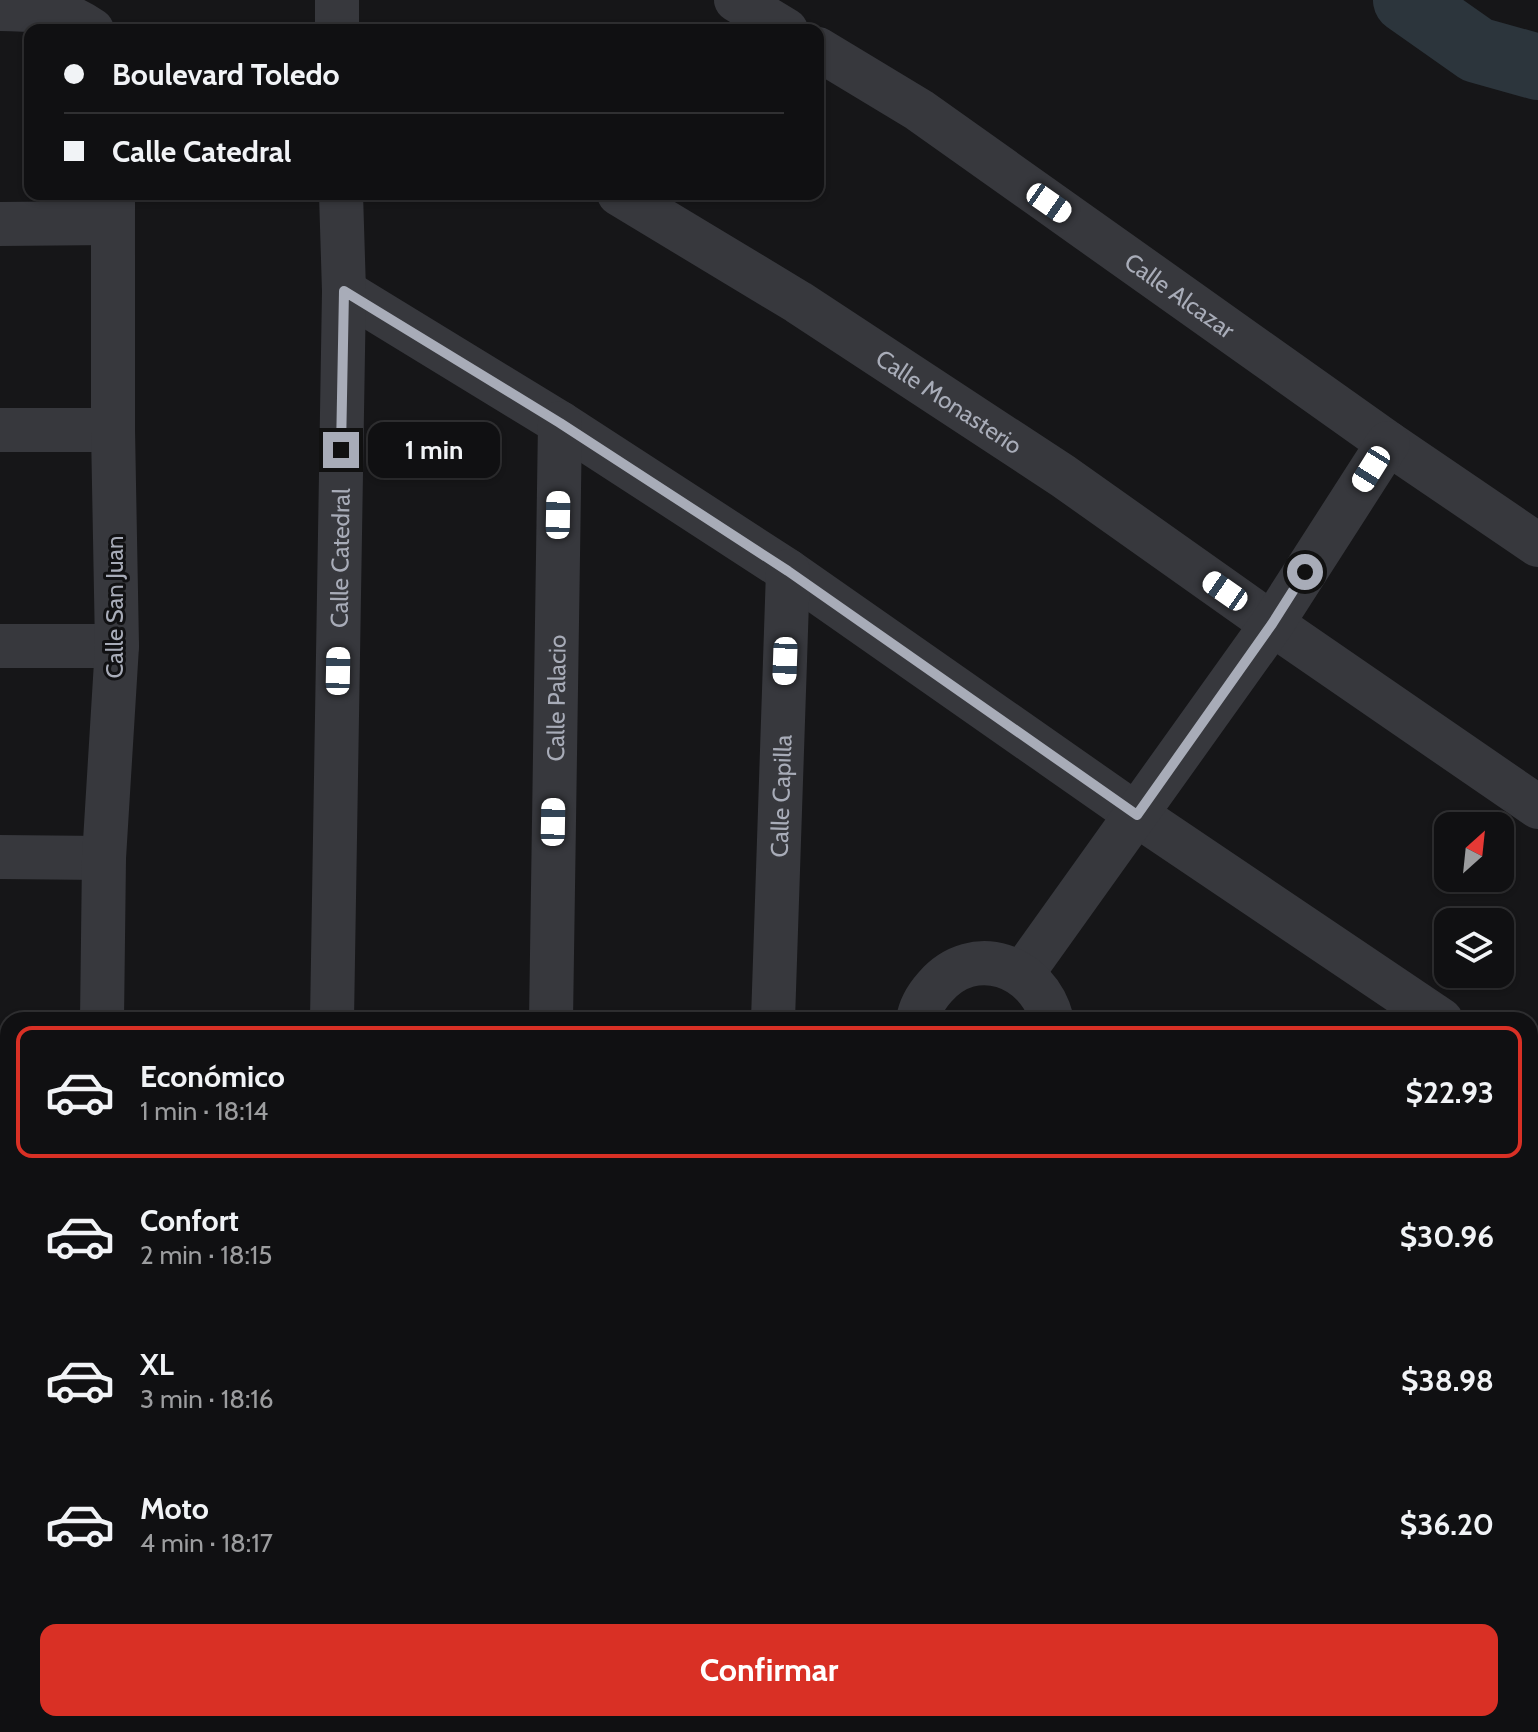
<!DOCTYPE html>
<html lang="es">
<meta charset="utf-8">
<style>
:root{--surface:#101012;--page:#19191b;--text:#f1f3f6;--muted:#9c9d9f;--line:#303032;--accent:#d93025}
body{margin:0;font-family:Cabin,sans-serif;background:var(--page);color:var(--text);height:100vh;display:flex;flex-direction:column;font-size:30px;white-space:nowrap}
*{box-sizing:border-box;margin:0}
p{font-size:26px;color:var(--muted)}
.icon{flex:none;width:44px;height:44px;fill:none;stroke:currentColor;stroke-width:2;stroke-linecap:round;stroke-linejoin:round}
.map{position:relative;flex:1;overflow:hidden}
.drawer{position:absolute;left:0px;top:1012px;width:1538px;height:720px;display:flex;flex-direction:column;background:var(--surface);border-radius:24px 24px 0 0;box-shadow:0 2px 6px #0004,0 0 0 2px var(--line)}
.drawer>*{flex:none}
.banner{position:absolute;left:24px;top:24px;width:800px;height:176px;border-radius:16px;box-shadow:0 2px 6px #0004,0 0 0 2px var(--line);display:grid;align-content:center;height:176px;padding:0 40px;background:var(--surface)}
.needle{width:52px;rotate:27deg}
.buttons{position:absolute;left:1434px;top:812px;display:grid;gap:16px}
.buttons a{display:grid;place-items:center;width:80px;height:80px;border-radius:16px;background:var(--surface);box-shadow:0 2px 6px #0004,0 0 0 2px var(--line);font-size:40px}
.end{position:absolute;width:36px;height:36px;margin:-18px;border:10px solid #a8acb8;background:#111;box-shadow:0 0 0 4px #111}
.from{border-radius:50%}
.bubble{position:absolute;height:56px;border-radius:16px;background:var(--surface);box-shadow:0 2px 6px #0004,0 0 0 2px var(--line);font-size:26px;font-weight:700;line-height:56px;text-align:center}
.car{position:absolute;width:24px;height:48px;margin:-24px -12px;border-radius:10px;box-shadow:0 0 6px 2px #0007;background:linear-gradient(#fff 24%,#345 0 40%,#fff 0 76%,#345 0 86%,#fff 0)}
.banner b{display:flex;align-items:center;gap:28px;height:76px;font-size:30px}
.banner b+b{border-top:2px solid var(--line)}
.banner i{width:20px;height:20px;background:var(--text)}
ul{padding:14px 0 0;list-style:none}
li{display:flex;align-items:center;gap:24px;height:132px;margin:0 16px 12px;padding:0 24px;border:4px solid transparent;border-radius:16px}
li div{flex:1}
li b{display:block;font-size:30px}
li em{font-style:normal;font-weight:700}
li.current{border-color:var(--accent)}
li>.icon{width:72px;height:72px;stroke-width:1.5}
.cta{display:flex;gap:16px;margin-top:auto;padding:16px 40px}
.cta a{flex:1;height:92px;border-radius:16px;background:var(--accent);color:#fff;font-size:32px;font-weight:700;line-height:92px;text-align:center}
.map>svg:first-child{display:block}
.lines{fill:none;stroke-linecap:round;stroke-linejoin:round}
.river{stroke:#2c353c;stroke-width:66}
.minor{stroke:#37383d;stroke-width:44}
.route{stroke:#a8acb8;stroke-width:10}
.labels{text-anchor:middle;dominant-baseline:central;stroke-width:6;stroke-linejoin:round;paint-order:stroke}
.street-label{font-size:24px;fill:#a8acb8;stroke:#111113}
</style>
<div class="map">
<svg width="1538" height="1732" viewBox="0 0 1538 1732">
<rect width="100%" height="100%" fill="#161618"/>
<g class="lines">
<path class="river" d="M1406,0l71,50 61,17"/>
<g class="minor">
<path d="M337,0v30"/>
<path d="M736,0l50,30"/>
<path d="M0,9c37,1 61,-1 92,21"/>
<path id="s1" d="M818,49l101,61 469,333 150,102"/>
<path id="s2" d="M619,194l179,108 265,174 209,148 266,183"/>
<path d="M0,224l112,-1"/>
<path d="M344,291l216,132 228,148 349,244 304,205"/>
<path d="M0,430h113"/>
<path d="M0,646h117"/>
<path d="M0,857l104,1"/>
<path d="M1022,974l250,-350 116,-181"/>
<path d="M102,1020l2,-162 13,-212 -4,-216v-236"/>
<path id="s3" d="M332,1020l12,-729 -3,-97"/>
<path id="s4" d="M551,1020l9,-597"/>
<path id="s5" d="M773,1020l15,-449"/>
<path d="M918,1020c2,-13 9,-24 17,-33 39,-45 103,-22 117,33"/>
<path d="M0,1064h8"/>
<path d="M1530,1080l8,6"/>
<path d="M0,1285h8"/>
<path d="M1530,1342l8,5"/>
<path d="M0,1506h8"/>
<path d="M1530,1533l8,-1"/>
<path d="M1530,1716h8"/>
<path d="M793,1724l4,8"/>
<path d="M1126,1732l3,-8"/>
<path d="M1325,1732l22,-8"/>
</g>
</g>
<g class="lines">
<path class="route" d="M341,450l3,-159 216,132 228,148 349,244 135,-191 33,-52"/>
</g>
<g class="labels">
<g class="street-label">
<text stroke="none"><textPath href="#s1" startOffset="438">Calle Alcazar</textPath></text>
<text stroke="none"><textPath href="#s2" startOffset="390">Calle Monasterio</textPath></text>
<text stroke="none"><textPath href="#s3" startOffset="462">Calle Catedral</textPath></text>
<text transform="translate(114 607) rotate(-90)">Calle San Juan</text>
<text stroke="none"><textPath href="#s4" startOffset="322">Calle Palacio</textPath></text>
<text stroke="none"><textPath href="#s5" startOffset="224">Calle Capilla</textPath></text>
</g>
</g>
</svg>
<div class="buttons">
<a><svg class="needle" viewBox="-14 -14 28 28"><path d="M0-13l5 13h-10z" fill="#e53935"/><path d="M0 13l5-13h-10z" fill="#9c9d9f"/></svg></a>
<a><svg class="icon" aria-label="layers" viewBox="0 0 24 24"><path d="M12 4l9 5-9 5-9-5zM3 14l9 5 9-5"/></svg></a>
</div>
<i class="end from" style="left:1305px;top:572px"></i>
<i class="end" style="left:341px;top:450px"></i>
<div class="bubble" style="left:368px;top:422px;width:132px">1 min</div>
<i class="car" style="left:1049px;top:203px;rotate:125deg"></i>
<i class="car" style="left:1371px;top:469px;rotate:212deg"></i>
<i class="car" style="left:558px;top:515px;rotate:1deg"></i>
<i class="car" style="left:1225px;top:591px;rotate:305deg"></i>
<i class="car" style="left:785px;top:661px;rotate:182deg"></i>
<i class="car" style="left:338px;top:671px;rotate:1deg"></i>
<i class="car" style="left:553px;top:822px;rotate:1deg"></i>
<div class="banner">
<b><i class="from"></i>Boulevard Toledo</b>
<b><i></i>Calle Catedral</b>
</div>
<section class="drawer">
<ul>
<li class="current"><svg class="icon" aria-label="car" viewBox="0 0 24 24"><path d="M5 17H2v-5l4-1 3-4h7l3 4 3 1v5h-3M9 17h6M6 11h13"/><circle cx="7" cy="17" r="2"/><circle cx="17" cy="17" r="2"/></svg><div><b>Económico</b><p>1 min · 18:14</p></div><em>$22.93</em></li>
<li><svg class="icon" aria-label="car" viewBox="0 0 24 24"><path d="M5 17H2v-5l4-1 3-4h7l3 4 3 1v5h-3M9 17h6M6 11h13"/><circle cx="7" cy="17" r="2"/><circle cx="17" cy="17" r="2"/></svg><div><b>Confort</b><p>2 min · 18:15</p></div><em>$30.96</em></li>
<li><svg class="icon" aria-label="car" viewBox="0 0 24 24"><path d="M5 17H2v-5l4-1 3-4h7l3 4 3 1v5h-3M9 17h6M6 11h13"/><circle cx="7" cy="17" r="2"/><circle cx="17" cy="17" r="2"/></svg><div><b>XL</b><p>3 min · 18:16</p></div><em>$38.98</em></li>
<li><svg class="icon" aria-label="car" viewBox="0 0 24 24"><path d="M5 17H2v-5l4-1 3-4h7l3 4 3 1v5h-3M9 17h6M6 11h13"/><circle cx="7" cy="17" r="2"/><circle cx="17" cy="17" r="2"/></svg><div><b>Moto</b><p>4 min · 18:17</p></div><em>$36.20</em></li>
</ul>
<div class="cta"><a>Confirmar</a></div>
</section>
</div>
